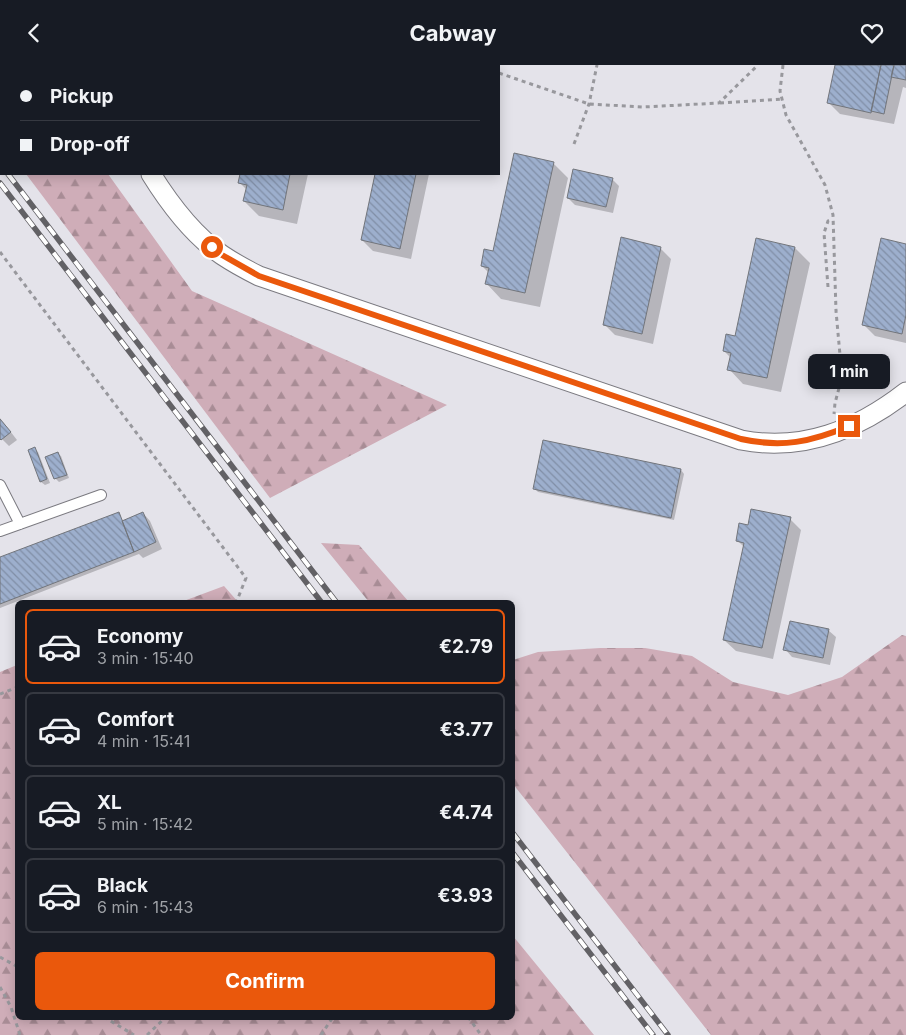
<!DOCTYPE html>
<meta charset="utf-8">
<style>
:root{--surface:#171b24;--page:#242831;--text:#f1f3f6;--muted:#9ea1a6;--line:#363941;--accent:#ea580c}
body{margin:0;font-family:Inter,sans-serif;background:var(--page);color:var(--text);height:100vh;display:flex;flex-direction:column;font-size:19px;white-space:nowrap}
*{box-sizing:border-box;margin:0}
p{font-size:16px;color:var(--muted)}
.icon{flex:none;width:28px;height:28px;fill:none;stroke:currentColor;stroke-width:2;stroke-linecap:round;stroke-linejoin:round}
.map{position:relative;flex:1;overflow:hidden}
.details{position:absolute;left:15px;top:535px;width:500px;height:420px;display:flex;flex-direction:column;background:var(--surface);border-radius:8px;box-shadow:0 2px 12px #0003}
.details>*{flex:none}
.banner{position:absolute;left:0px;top:0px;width:500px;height:110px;box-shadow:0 2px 12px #0003;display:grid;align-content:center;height:110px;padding:0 20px;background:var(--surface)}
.end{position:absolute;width:22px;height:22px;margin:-11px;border:6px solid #ea580c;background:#fff;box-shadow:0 0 0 2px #fff}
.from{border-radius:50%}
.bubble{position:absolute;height:35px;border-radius:8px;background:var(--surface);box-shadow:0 2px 12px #0003;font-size:16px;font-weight:700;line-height:35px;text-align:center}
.banner b{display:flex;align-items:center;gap:18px;height:48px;font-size:19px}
.banner b+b{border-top:1px solid var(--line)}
.banner i{width:12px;height:12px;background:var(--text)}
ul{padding:9px 0 0;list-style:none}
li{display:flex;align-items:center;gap:15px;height:75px;margin:0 10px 8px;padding:0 10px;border:2px solid var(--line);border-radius:8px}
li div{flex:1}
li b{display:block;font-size:19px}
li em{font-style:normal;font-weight:700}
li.active{border-color:var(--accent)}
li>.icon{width:45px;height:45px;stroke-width:1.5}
.action{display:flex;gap:10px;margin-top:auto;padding:10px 20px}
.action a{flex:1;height:58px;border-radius:8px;background:var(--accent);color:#fff;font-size:20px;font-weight:700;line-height:58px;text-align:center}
header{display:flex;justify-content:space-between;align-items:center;height:65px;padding:0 20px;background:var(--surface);font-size:22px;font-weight:700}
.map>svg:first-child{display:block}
.forest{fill:url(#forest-firs)}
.shadow{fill:#0003}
.building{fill:url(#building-back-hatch);stroke:#72757b}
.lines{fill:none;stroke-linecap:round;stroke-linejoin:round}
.lane-casing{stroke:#7b7a80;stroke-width:12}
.street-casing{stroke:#7b7a80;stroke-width:21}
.path{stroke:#98989d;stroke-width:3;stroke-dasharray:4 4;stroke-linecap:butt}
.lane{stroke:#fff;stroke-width:10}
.street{stroke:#fff;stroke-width:19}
.rail-casing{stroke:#626165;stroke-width:5.5}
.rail{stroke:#fff;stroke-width:4;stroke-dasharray:11;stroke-linecap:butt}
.route{stroke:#ea580c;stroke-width:6}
</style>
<header><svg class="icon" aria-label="back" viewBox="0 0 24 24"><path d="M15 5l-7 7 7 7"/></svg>Cabway<svg class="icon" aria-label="heart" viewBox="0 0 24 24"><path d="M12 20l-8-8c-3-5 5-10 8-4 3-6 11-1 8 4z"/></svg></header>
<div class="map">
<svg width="906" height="970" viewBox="0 0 906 970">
<defs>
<pattern id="forest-firs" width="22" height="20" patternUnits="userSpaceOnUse" patternTransform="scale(1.25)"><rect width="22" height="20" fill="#cfadb8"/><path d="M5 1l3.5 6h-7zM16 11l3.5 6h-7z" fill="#a88c95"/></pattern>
<pattern id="building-back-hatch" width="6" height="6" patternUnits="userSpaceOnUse" patternTransform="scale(1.25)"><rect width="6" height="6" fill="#9dafcd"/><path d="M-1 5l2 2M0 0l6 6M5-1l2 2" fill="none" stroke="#808ea6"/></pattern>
</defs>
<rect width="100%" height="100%" fill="#e4e3ea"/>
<path class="forest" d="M0,0l34,1h-33v74z
M26,109h82l84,117 255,114 -177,93z
M321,478l38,2 50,57h-40z
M224,521l14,16h-57z
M902,570l4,1v399h-195l-198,-251v-124l25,-8 62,-4h45l47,8 41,26 55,13 54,-18z
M17,600l1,352h494l1,-81 81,99h-594v-363z"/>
<path class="shadow" d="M273,0h42l1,1h-43z
M837,0h69v23l-3,-1 -9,37 -54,-10 -11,-11z
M553,98l15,15 -28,129 -39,-8 -14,-15 2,-11 -7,-7 12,-14z
M242,109h66l-11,50 -38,-8 -15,-15 3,-11 -7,-7z
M376,109h53l-18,85 -38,-8 -11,-11z
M612,114l7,7 -6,27 -38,-8 -7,-7z
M757,175l38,8 15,15 -29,129 -38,-8 -14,-15 2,-11 -7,-7 12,-13z
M906,180v98l-31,-7 -11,-11z
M660,183l11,11 -18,85 -38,-9 -11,-11z
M0,353l17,22 -8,6 -9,-9z
M544,377l137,28 3,4 -10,46 -136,-28 -4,-4z
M34,384l4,3 12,31 -5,2 -4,-3 -12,-31z
M57,388l4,3 8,22 -10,4 -3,-3 -9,-22z
M118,448l6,9 19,-9 7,8 12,28 -19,9 -4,-4 -139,54v-49z
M790,454l11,11 -28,129 -37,-8 -12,-11 20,-93 -7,-7 12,-14z
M828,565l8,7 -6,28 -38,-8 -7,-8z"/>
<path class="building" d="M272,0h41l-42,1z
M835,0h46l-10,48 -44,-10z
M881,0h13l-10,49 -13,-3z
M894,0h12v15l-15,-3z
M514,88l40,9 -29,131 -40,-9 4,-16 -8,-2 3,-17 9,2z
M573,104l40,9 -7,29 -39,-9z
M240,109h50l-7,36 -40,-9 4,-16 -9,-2z
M375,109h41l-16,75 -39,-9z
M621,172l40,10 -19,87 -39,-9z
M756,173l39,9 -28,131 -40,-8 4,-17 -8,-2 3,-17 9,2z
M881,173l25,6v71l-4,19 -40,-9z
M0,354l11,13 -10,8 -1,-1z
M543,375l138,29 -10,49 -138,-29z
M35,382l12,32 -7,3 -12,-32z
M58,387l9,23 -13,4 -9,-22z
M751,444l40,8 -29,131 -39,-8 21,-97 -8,-2 3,-18 9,2z
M119,447l15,40 -134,52v-47z
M143,447l13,30 -22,10 -12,-31z
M790,556l39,8 -6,29 -40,-8z"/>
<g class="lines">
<g class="lane-casing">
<path id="lane" d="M0,420l20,39
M0,466l101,-36"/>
</g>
<g class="street-casing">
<path id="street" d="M82,0l1,1
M151,109c18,29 42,61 71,81 12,8 25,15 37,21l482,164c62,12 116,-10 165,-48"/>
</g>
<path class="path" d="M476,0l4,1
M783,0l-3,26 6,24 39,70 8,30 3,96 6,66 -7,26 -1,11
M499,8l90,31 54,3 76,-4 39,-38
M720,38l62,-4
M574,79l15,-40 8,-39
M0,187l246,326 -10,25
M828,222l-4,-54 4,-12 5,-1
M0,629l18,-7
M0,892l18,10
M0,922l11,20 9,28
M104,952l30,18
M468,952l13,18
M147,970l19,-18
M321,970l12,-18"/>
<use href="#lane" class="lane"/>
<use href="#street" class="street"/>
<g class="rail-casing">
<path id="rail" d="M0,98l1,2
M8,109l329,429
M0,118l322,420
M512,767l156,203
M512,787l141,183"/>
</g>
<use href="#rail" class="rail"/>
</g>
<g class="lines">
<path class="route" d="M212,182l10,8 37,21 482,163c41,9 70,3 108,-13"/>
</g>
</svg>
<i class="end from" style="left:212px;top:182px"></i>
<i class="end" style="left:849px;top:361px"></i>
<div class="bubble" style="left:808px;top:289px;width:82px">1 min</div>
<div class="banner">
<b><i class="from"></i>Pickup</b>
<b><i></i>Drop-off</b>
</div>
<section class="details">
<ul>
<li class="active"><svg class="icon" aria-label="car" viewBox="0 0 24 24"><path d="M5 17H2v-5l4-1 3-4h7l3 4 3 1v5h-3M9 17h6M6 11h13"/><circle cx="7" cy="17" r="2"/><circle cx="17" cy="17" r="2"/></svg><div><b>Economy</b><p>3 min · 15:40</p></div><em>€2.79</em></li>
<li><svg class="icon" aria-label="car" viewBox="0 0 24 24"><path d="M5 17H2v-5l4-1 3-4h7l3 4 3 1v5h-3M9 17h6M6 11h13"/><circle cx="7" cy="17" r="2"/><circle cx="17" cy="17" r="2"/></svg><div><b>Comfort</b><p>4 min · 15:41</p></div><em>€3.77</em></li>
<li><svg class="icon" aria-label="car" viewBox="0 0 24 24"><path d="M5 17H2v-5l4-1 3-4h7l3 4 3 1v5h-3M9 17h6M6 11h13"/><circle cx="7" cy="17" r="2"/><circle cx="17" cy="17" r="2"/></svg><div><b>XL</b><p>5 min · 15:42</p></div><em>€4.74</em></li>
<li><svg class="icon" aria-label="car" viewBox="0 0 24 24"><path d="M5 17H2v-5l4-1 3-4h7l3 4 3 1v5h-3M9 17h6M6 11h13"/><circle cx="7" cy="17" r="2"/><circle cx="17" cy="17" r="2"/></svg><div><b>Black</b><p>6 min · 15:43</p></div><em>€3.93</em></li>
</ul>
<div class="action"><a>Confirm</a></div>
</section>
</div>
